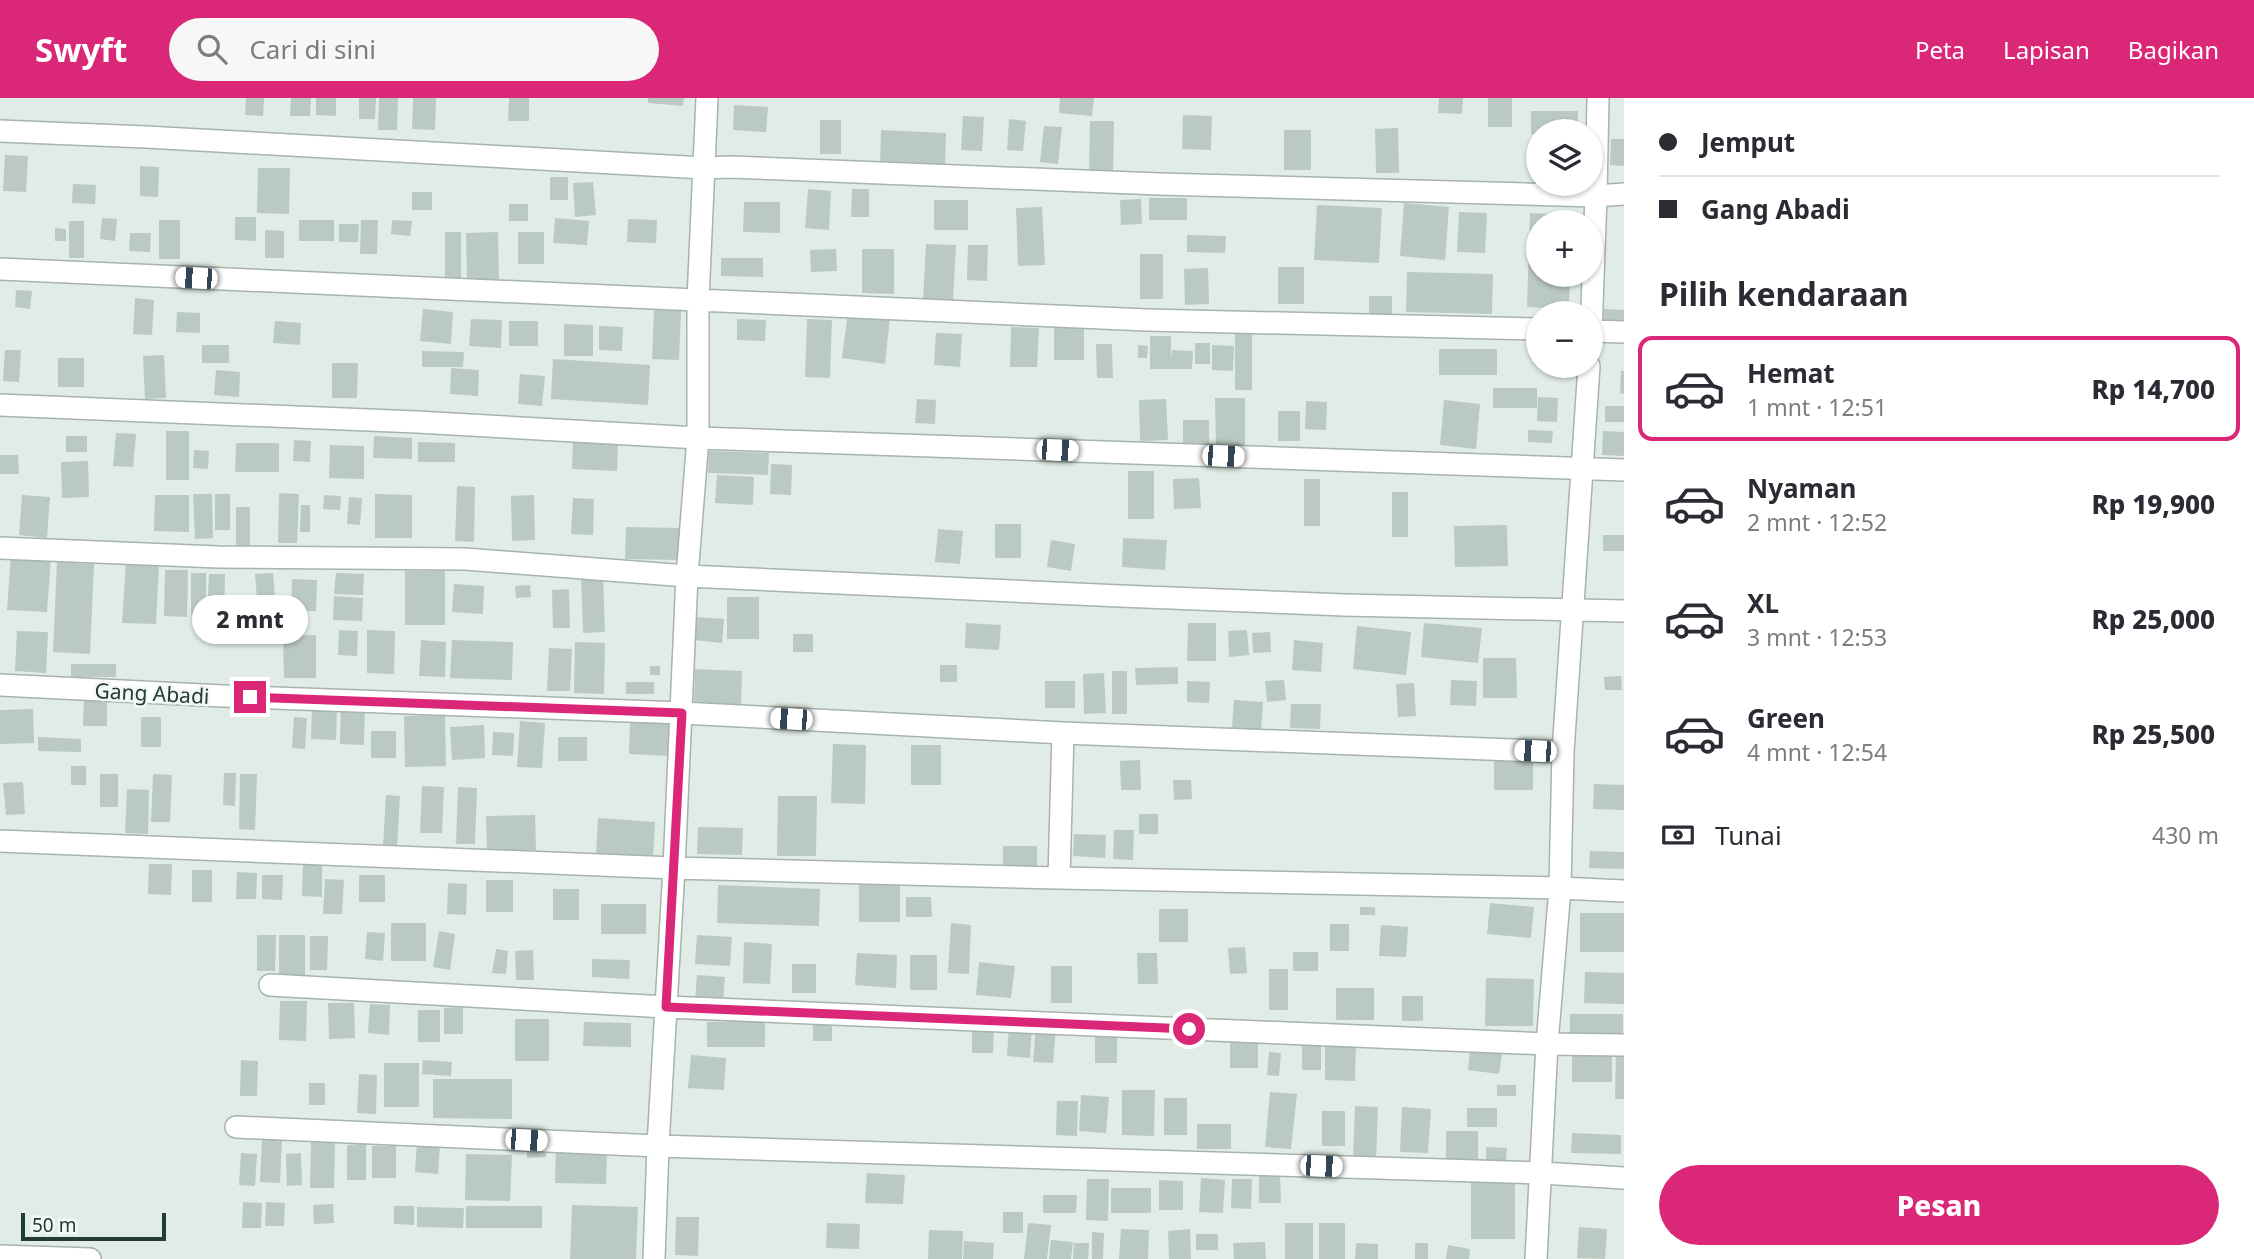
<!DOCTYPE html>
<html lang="id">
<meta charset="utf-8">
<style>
:root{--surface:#fff;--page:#f7f7f7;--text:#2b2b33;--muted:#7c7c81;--line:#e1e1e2;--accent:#db2777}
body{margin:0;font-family:"Noto Sans",sans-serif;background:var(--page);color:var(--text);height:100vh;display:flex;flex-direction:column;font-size:26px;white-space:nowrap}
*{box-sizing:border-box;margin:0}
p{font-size:23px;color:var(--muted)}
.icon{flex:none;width:38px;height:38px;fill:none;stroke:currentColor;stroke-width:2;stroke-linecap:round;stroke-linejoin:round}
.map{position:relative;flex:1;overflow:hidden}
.panel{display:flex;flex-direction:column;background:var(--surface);width:630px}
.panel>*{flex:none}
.guide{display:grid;align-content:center;height:154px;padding:0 35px;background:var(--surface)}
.tools{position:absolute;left:1526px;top:21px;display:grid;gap:14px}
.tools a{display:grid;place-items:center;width:77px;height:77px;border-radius:50%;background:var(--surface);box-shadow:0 2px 5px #0004;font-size:35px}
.scale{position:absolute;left:21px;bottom:18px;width:145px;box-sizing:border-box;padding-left:7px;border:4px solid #223c32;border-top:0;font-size:19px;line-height:24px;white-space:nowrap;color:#223c32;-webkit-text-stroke:5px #f2f8f4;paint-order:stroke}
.end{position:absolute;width:32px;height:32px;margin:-16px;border:9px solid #db2777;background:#fff;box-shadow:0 0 0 4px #fff}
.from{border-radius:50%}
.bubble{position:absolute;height:49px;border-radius:24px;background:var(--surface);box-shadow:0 2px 5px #0004;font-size:23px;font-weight:800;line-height:49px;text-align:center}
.car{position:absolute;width:21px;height:42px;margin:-21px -10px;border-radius:9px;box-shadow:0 0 5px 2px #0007;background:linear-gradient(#fff 24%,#345 0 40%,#fff 0 76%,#345 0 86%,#fff 0)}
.guide b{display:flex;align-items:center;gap:24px;height:66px;font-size:26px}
.guide b+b{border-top:2px solid var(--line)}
.guide i{width:18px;height:18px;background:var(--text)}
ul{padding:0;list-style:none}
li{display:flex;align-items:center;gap:21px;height:105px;margin:0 14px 10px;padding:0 21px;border:4px solid transparent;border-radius:14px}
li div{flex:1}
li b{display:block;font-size:26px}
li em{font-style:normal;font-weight:800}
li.current{border-color:var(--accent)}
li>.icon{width:63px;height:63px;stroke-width:1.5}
h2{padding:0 35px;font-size:32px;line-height:84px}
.pay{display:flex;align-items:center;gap:18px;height:77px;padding:0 35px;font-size:26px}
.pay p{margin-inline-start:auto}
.action{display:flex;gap:14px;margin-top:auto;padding:14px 35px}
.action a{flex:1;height:80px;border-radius:42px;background:var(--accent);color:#fff;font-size:28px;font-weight:800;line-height:80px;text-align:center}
header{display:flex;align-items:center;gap:42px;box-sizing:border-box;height:98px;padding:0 35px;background:var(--accent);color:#fff}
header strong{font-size:33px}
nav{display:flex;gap:38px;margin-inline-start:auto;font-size:24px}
.search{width:490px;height:63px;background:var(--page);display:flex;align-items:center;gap:18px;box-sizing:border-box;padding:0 24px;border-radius:38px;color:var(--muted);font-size:26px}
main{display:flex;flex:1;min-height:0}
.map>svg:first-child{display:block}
.building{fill:#bac9c1}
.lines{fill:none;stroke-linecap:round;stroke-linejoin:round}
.minor-casing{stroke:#a5b4ac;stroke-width:24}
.minor{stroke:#fff;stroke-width:21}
.route{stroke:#db2777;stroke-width:9}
.labels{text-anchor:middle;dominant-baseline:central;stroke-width:5;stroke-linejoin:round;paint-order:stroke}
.street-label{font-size:21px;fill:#223c32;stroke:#f2f8f4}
</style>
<header>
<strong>Swyft</strong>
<div class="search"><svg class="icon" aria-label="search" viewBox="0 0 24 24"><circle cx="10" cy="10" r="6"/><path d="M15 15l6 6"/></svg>Cari di sini</div>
<nav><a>Peta</a><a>Lapisan</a><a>Bagikan</a></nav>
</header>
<main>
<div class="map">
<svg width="1624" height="1161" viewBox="0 0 1624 1161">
<rect width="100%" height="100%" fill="#e2ece6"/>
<path class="building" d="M246,0h18l-1,18 -18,-1z
M291,0h20l-1,18h-20z
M316,0h20v18l-20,-1z
M359,0h17l-1,21h-16z
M379,0h19l-1,32h-19z
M413,0h23l-1,32 -23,-1z
M509,0h20v23h-21z
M648,0h36l-1,8 -35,-3z
M1060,0h34l-2,18 -33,-3z
M1439,0h24l-1,16 -24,-1z
M1488,0h24v29h-24z
M734,7l34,2 -2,25 -33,-2z
M1531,13h47v20h-40v3h-7z
M1183,17l29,1 -1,34 -29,-1z
M963,18l21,1 -2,34 -21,-1z
M1009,21l17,2 -3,30 -16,-1z
M820,22h21v34h-21z
M1090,23h24l-1,55h-24z
M1044,28l18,1 -4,37 -18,-2z
M1398,30l1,45h-23l-1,-44z
M881,32l65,3 -1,34 -65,-3z
M1284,32h27v40h-27z
M1611,41h13v27l-14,-1z
M5,57l23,1 -2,36 -23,-1z
M140,68l19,1 -1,30 -18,-1z
M258,70h32l-1,46 -32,-1z
M550,79h18v23h-18z
M593,84l3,33 -21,2 -2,-34z
M73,86l23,1 -1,19 -23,-1z
M808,91l23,2 -2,39 -24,-2z
M852,91h17v28h-18z
M412,94h20v18h-20z
M1149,100h38v22h-38z
M1141,101l1,25 -21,1 -1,-25z
M934,102h34v30h-34z
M744,104h36v31l-37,-1z
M1404,105l45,4 -4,53 -45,-4z
M509,106h19v17h-19z
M1317,107l65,3 -3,55 -65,-3z
M1042,109l3,58 -27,1 -2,-58z
M1459,114l28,1 -2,40 -28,-1z
M1530,115l42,2v7h-34v53h32l-1,34 -42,-2z
M235,119h21v24l-21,-1z
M102,120l15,1 -2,22 -15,-2z
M555,120l34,3 -2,24 -34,-2z
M628,121l29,1 -1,23 -29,-1z
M159,122h21v39h-21z
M299,122h35v21h-35z
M361,122h17l-1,34h-17z
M392,122l20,1 -2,15 -19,-2z
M69,123h15v37h-15z
M339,126h20l-1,18h-19z
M55,130l11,1v12h-11z
M265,132l19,1v27h-19z
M445,134h16v47h-16z
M498,134l1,47 -32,1 -1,-47z
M518,134h26v32h-26z
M130,135h21l-1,19 -21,-1z
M1187,137l39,1 -1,17 -38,-1z
M926,146l30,1 -3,56 -30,-1z
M968,147h20l-1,36 -20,-1z
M836,151l1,22 -26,1 -1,-22z
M862,151h32v45l-32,-1z
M1140,156h23v45h-23z
M721,160h42v19l-42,-1z
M1278,169h26v37h-26z
M1208,170l1,36 -24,1 -1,-36z
M1407,174l86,2 -1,40 -86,-2z
M16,192l16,1 -2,18 -15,-2z
M1369,198h23v19h-23z
M135,200l19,2 -2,35 -19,-1z
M423,211l30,3 -2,32 -31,-3z
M1604,211l20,1v17l-21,-1z
M654,212l27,1 -2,49 -27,-1z
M177,214l23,1v20l-24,-1z
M848,214l42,5 -5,47 -43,-6z
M471,221l31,1 -1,28 -32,-2z
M737,221l29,1 -1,21 -28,-1z
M807,221l25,1 -2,58 -25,-1z
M275,223l26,2 -1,22 -27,-2z
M509,223h29v25h-29z
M564,226l29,1v31h-29z
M1054,226h30v36h-30z
M599,228l24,1 -1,24 -23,-1z
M1011,229l28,1 -2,39h-27z
M1235,232h17v60h-17z
M936,235l26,1 -2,33 -26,-2z
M1150,238h21v24l1,-10 21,1 -1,18h-42z
M1195,245h15v21h-15z
M1096,246h16l1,34h-16z
M202,247h27v18h-27z
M1138,247l10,1 -1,12h-9z
M1212,247l22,1 -1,25 -21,-1z
M1439,251h58v26h-58z
M5,252h16l-2,32 -16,-1z
M422,253l42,1 -1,15h-41z
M164,257l2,43 -21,1 -2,-43z
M58,260h26v29h-26z
M553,261l97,6 -2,40 -97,-6z
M332,265h26l-1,35h-25z
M451,270l28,2 -1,26 -28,-2z
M216,272l24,2 -1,25 -25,-2z
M1621,273h3v23l-4,-1z
M520,276l25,2 -3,30 -24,-2z
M1493,290h44v20h-44z
M1538,299l20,1 -1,24 -20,-1z
M1215,300h30v47h-29z
M917,301l19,1 -1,24 -20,-1z
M1166,301l2,41 -28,1 -1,-41z
M1444,302l36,4 -4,45 -36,-4z
M1306,303l21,1 -1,28 -21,-1z
M1605,308h19v16h-19z
M1278,313h22v30h-22z
M1183,322h26v25l-26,-1z
M1528,332l25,1 -1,12 -24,-1z
M166,333h23v49h-23z
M1603,333l21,1v24l-22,-1z
M116,335l20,1 -3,33 -20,-1z
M66,338h21v16h-21z
M374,338l38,2v21l-39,-1z
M294,342l17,1 -1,21 -17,-1z
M573,343l45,2 -1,28 -45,-2z
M418,344l37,1v19h-37z
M236,345h43v29h-44z
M330,347l34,1v33l-35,-1z
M194,352l15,1 -1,18 -15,-1z
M709,353l60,2 -1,22 -60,-2z
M0,357h18l1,19h-19z
M88,363l1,36 -27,1 -1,-36z
M771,366l21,1 -1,30 -21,-1z
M1128,373h26v48h-26z
M717,377l37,2 -1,28 -38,-2z
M1199,380l2,30 -27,1 -1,-30z
M1304,381h16v47h-16z
M457,388l18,1 -1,55 -19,-1z
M1392,394h16v45h-16z
M279,395l20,1 -2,49h-19z
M193,396h19l1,44 -18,1z
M215,396h15v36h-15z
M375,396l37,1v43h-37z
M22,397l28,2 -3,41 -28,-3z
M155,397h34v37l-35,-1z
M324,397l17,1 -1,14 -17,-1z
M534,397l1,45 -23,1 -1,-45z
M349,399l13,1 -2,27 -13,-1z
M573,400l21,1 -1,36 -22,-1z
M301,407h9v27h-10z
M236,409h14v41h-14z
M995,426h26v34h-26z
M1507,427l1,41 -53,1 -1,-41z
M626,429l53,1v32l-54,-1z
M938,431l25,2 -3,33 -25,-2z
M1603,437h21v16h-21z
M1123,440l44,2 -2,30 -43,-3z
M1051,442l24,4 -4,27 -24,-4z
M11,457l40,3 -4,54 -40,-2z
M57,464l37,2 -4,90 -37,-2z
M126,464l33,2 -3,60 -34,-1z
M165,472h23l-1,47 -23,-1z
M405,473h40v54h-40z
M191,475h15v42h-15z
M273,475l3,37 -18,2 -3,-38z
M336,475l28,1 -1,21 -29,-1z
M209,476h16l-1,41h-17z
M603,477l2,57 -22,1 -2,-57z
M292,481l25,1 -1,31h-25z
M454,486l30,2 -1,28 -31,-2z
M530,487l1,12 -15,1 -1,-12z
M569,491l1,39h-17l-1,-38z
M334,498l29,2 -1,23 -29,-1z
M727,499h32v42h-32z
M697,519l27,2 -2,24 -28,-3z
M966,525l35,2 -2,25 -34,-2z
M1188,525h28v38h-29z
M1424,525l58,5 -4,35 -57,-6z
M1357,528l54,6 -5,43 -53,-6z
M339,532l19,1 -1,25 -19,-1z
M367,532l28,1 -1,43 -27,-1z
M1247,532l2,25 -20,2 -1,-26z
M17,533l31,1 -2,41 -31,-2z
M1270,534l1,20 -18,1 -1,-20z
M793,536h20v18h-20z
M316,537v43h-32l-1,-42z
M421,542l25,2 -1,35 -26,-1z
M452,542l61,2 -1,38 -62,-2z
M1294,542l29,3 -2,29 -29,-2z
M575,544l30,1 -1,51 -30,-1z
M549,550l23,1 -2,42h-23z
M1483,560h33l1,40h-34z
M71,566h45v13h-45z
M940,567h17v17h-17z
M650,568h10v9h-10z
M1178,569v17l-42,1 -1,-17z
M695,571l47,2 -1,37 -47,-1z
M1112,573h15v43h-15z
M1104,575l2,40 -22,1 -1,-40z
M1621,578l1,14h-17l-1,-13z
M1284,582l2,20 -19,2 -2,-21z
M1451,582l26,1 -1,25 -26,-1z
M1045,583h30v27h-30z
M1187,583l23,1 -1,21 -22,-1z
M626,584h28v12h-28z
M1414,585l2,33 -18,1 -2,-33z
M84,599l23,1v28h-24z
M1234,602l29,2 -2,29 -29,-3z
M341,605l24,1 -1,41 -24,-1z
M1291,606h30l-1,25 -30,-1z
M312,608h25l-1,34 -25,-1z
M33,611l1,34 -34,1v-34z
M445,617l1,51 -41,1 -1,-51z
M141,619h20v30h-20z
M294,619l13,1 -2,31 -13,-1z
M630,621l41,3 -1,34 -41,-2z
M520,623l25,2 -3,45 -25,-1z
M484,627l1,33 -33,2 -2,-33z
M371,633h25v27h-25z
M493,634l21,1 -1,23 -21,-1z
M38,639l43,2v13l-43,-1z
M558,639h29v24h-29z
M833,646l33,1 -1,59 -34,-1z
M911,647h30v40h-30z
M1494,658h39v34h-39z
M1140,662l1,30h-20l-1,-29z
M71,668h15v19h-15z
M224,675h12l-1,33 -12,-1z
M100,676h18v33h-18z
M153,676l19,1 -2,47h-19z
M240,676h17l-2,56 -16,-1z
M1173,682h18l1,19 -18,1z
M23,684l2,32 -19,1 -3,-32z
M1594,686l30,1v25l-31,-1z
M422,688l22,1 -2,46h-22z
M458,689l19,1 -2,56h-19z
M127,691l22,1 -1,44 -23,-1z
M386,697l14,1 -3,51h-14z
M778,698h39l-1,60h-39z
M1139,716h19v20h-19z
M535,717l1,35 -49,1 -1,-35z
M598,720l57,4 -2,37 -57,-3z
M698,729l45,1 -1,27 -45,-1z
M1114,732h20l-1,30 -20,-1z
M1074,736l32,1 -1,23 -32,-2z
M1003,748h34v22h-34z
M1590,753l34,1v17l-35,-1z
M149,766h23l-1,31 -23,-1z
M303,766l19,1v32l-20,-1z
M192,772h20v32h-20z
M237,774l20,1 -1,26h-20z
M262,777h21l-1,25 -20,-1z
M359,777h26v27h-26z
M325,781l19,1 -2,34h-19z
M486,782h27v32h-27z
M448,785l19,1 -1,31 -19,-1z
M859,786h41v38h-41z
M718,787l102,4 -1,37 -102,-3z
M553,791h26v31h-26z
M906,799h25l1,20h-26z
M1490,805l44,4 -3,31 -44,-4z
M601,806h45v30h-45z
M1360,809h15v8h-15z
M1159,811h29v33h-29z
M1580,815h44v39h-44z
M391,825h35v38h-35z
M951,825l20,2 -2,49 -21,-1z
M1330,826h19v27h-19z
M1381,827l27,2 -2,30 -27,-1z
M439,833l16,3 -5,36 -17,-3z
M367,834l18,1 -2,28 -18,-2z
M257,837h19l-1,36h-18z
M279,837h26v45h-26z
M697,837l35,2 -2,29 -35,-2z
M310,838h18l-1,34h-17z
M744,844l28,2 -2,40 -27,-1z
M1245,849l2,26 -17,1 -2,-26z
M496,851l12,2 -2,23 -14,-1z
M533,852l1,30h-18l-1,-29z
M1293,854h25v19h-25z
M857,855l40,2 -1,33 -41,-3z
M1137,855h20l1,31h-20z
M910,857h27v35h-27z
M592,861l38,1 -1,19 -37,-2z
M979,864l36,4 -4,32 -35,-3z
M792,866h24v29h-24z
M1051,868h21v37h-21z
M1269,871h19v41h-19z
M1585,874l39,1v31l-40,-1z
M697,877l28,2 -2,25 -28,-2z
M1486,880l48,1 -1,47h-48z
M1336,890h38v32h-38z
M1402,898h21v25h-21z
M280,903h27l-1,40 -27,-1z
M328,905h26l1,35 -26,1z
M370,906l20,1 -1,30 -21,-2z
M463,909v27h-19v-26z
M418,912h22v32h-22z
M1570,916h53v22h-53z
M515,921h34v42h-34z
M813,922h19v21h-19z
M584,924l47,1v24l-48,-1z
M707,924h58v25h-58z
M1009,927l23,1 -2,32 -23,-2z
M972,928l22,1 -1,26h-21z
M1036,928l20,2 -3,35 -20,-1z
M1095,930h22v35h-22z
M1230,944h28v26h-28z
M1302,945h19v27h-19z
M1325,945l31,1 -1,37 -30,-1z
M1572,950h40v34h-40z
M1470,953l32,3 -3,20 -31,-4z
M1616,953h8v48h-9z
M1269,954l12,1 -2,23 -12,-1z
M691,957l35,3 -2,32 -36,-2z
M241,962l17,1 -1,35h-17z
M423,962l29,2 -1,14 -29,-2z
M384,965h35v44h-35z
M359,976l18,1 -1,39 -19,-1z
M433,981h79v40l-79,-1z
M309,985h16v22h-16z
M1497,987h19v11h-19z
M1122,992h33l-1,46 -32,-1z
M1270,994l27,2 -6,55 -26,-2z
M1081,997l28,2 -3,36 -27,-2z
M1164,1000h23v37h-23z
M1057,1003h21l-1,35 -21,-1z
M1355,1008l23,1 -2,53 -23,-1z
M1402,1009l29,2 -3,44 -28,-1z
M1467,1010h30v19h-30z
M1322,1013h23v35h-23z
M1197,1026h34v25h-34z
M1446,1033h32v29h-32z
M1572,1035l49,2v19l-50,-1z
M262,1041l20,1 -2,43 -20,-1z
M311,1044h24l-1,46h-24z
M417,1045l23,2 -2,29 -23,-2z
M366,1046v36h-19v-35z
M546,1046v13l-19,1v-13z
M372,1048h24v32h-24z
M556,1048l51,1 -1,37 -51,-1z
M1486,1049l21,1 -1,13 -20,-1z
M241,1055l16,1 -2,32 -16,-1z
M301,1055l1,32 -15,1 -1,-32z
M466,1056l46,1 -2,46 -45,-1z
M867,1075l38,2 -2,29 -38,-1z
M1259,1077h21l1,28h-22z
M1201,1080l24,2 -2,33 -24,-1z
M1087,1081h22l-1,42 -22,-1z
M1232,1081h20l-1,30 -20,-1z
M1471,1081h44v60h-44z
M1159,1082l24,1v29h-24z
M1111,1090h40v25h-40z
M1043,1097h34l-1,18h-33z
M243,1104l19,1 -1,25h-19z
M266,1104l19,1 -1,23h-19z
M333,1106l1,19 -20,1 -1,-19z
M572,1107l66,2 -2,52h-66z
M394,1108h20v19l-20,-1z
M466,1108h76v22h-76z
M417,1109l47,1 -1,20 -46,-1z
M1003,1114h20v21h-20z
M676,1119h23l-1,39 -23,-1z
M827,1125l33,1 -1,25 -33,-1z
M1028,1125l23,2 -4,34h-23z
M1285,1125h28v36h-28z
M1319,1125h26v36h-26z
M1579,1129l28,2 -2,30 -28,-1z
M1121,1131l28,1 -1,29h-29z
M1190,1131l1,30h-22l-1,-28z
M929,1132l34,1 -1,28h-34z
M1092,1134l12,1 -1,26h-11z
M1196,1136h22v16h-22z
M1051,1142l22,2 -2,17h-22z
M964,1143l30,2 -1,16h-30z
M1265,1144l1,17h-32l-1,-16z
M1074,1145h15l-1,16h-15z
M1356,1145l22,1v15h-23z
M1415,1145h13v16h-13z
M1448,1147l22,4 -1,10h-23z"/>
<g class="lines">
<g class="minor-casing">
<path id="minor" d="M0,33l146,6 558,31 27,-1 428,17 437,12 28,-2
M0,171l1147,51 391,9
M1591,233l33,1
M1591,235l5,-137 2,-98
M0,307l417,17 281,16 926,32
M0,450l218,9 247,2 222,17 433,20 224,9 280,6
M0,587l223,11 459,17 381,20 500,19
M0,743l674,27 385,10 501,10 64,3
M1059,780l4,-145
M270,887l396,22 881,37 77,1
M236,1029l422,19 884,27 82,5
M0,1158l90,3
M654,1161l4,-113 16,-278 13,-292 11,-138v-138l9,-202
M1536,1161l11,-215 13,-156 3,-136 26,-386"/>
</g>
<use href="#minor" class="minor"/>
</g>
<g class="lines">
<path class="route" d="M250,599l432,16 -16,294 523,22"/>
</g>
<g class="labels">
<g class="street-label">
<text transform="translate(152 595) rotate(3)">Gang Abadi</text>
</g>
</g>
</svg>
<div class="tools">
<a><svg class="icon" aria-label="layers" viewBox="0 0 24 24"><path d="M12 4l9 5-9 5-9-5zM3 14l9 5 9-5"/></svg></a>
<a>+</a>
<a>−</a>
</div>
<div class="scale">50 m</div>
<i class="end from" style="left:1189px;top:931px"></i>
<i class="end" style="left:250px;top:599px"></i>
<div class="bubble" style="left:192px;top:497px;width:116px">2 mnt</div>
<i class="car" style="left:196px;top:180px;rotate:273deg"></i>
<i class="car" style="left:1057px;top:352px;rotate:92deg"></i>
<i class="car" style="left:1223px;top:358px;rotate:92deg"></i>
<i class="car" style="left:791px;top:621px;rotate:273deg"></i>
<i class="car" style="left:1535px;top:653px;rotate:272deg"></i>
<i class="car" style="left:526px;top:1042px;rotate:93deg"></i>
<i class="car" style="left:1321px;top:1068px;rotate:92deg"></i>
</div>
<section class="panel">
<div class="guide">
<b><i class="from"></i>Jemput</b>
<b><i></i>Gang Abadi</b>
</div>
<h2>Pilih kendaraan</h2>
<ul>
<li class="current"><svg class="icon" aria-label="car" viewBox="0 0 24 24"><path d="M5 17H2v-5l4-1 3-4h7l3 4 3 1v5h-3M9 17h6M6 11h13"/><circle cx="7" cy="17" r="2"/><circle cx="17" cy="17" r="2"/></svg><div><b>Hemat</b><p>1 mnt · 12:51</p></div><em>Rp 14,700</em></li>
<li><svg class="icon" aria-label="car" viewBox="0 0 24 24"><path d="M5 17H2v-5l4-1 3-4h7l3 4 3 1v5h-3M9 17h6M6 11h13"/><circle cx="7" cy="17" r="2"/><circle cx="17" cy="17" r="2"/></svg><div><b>Nyaman</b><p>2 mnt · 12:52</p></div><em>Rp 19,900</em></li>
<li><svg class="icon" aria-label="car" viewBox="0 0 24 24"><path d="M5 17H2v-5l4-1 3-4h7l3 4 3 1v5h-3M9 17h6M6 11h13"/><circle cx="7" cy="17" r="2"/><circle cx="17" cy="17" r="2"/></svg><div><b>XL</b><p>3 mnt · 12:53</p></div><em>Rp 25,000</em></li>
<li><svg class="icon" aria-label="car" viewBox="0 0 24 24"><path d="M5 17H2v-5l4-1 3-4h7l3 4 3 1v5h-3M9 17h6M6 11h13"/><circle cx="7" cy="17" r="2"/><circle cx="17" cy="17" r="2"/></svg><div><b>Green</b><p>4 mnt · 12:54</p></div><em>Rp 25,500</em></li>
</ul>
<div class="pay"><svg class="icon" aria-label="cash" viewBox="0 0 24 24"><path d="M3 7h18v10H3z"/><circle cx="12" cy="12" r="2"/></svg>Tunai<p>430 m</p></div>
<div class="action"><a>Pesan</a></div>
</section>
</main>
